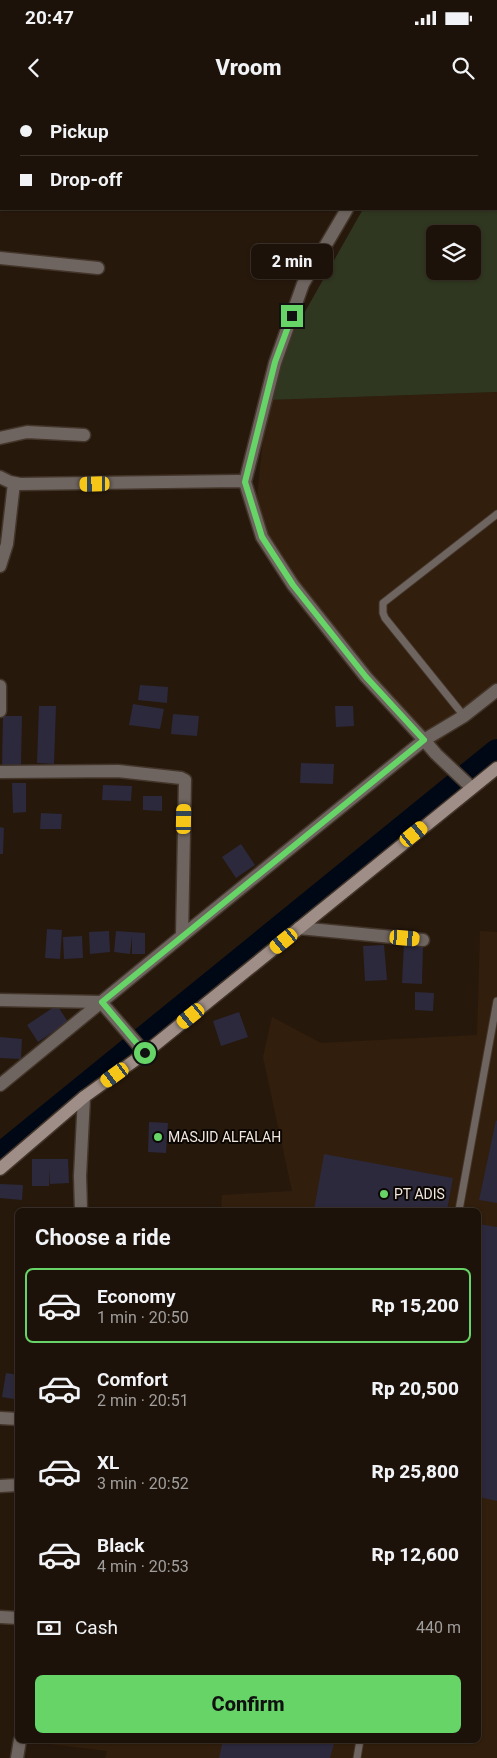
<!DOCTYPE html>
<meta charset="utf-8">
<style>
:root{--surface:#1d1209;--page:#251b12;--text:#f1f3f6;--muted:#a09e9c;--line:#3b322a;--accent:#66d466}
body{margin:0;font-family:Roboto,sans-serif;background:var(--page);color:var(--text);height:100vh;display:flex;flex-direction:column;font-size:19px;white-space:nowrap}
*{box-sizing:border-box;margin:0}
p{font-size:16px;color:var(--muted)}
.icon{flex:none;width:28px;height:28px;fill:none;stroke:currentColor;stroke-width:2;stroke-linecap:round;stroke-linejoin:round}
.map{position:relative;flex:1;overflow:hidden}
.panel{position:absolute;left:15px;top:1108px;width:466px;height:535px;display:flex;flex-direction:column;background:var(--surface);border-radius:8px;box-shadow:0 1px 4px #0004,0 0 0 1px var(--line)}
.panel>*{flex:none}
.banner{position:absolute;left:0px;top:0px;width:498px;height:110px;box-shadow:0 1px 4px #0004,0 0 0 1px var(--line);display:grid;align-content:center;height:110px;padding:0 20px;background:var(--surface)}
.buttons{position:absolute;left:426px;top:125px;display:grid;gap:10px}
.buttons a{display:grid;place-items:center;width:55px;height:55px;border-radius:8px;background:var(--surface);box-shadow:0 1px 4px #0004,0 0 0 1px var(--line);font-size:25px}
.end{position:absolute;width:22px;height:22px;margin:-11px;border:6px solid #66d466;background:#111;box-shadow:0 0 0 2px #111}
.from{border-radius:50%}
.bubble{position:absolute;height:35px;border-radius:8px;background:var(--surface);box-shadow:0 1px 4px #0004,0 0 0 1px var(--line);font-size:16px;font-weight:800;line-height:35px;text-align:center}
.car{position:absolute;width:15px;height:30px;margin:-15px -8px;border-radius:6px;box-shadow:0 0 4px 1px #0007;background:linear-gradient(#f5c518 24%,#345 0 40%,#f5c518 0 76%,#345 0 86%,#f5c518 0)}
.banner b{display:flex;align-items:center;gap:18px;height:48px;font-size:19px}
.banner b+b{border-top:1px solid var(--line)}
.banner i{width:12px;height:12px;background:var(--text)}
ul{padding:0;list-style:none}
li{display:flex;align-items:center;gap:15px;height:75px;margin:0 10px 8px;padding:0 10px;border:2px solid transparent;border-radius:8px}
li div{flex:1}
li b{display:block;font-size:19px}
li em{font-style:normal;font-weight:800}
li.current{border-color:var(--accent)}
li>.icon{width:45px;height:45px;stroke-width:1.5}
h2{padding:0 20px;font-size:22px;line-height:60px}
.pay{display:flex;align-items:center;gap:12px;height:55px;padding:0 20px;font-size:19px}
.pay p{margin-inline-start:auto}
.button{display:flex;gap:10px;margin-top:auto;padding:10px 20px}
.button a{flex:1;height:58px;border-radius:8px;background:var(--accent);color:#111;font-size:20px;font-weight:800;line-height:58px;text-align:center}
.status{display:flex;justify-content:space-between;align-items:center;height:35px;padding:0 25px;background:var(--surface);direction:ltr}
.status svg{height:14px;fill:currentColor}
header{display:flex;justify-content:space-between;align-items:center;height:65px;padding:0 20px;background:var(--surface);font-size:22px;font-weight:800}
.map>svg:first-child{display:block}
.built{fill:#321e0c}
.green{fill:#303720;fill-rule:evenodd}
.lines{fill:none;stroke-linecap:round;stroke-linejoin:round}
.river{stroke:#000815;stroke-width:26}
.building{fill:#2b293b}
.lane-casing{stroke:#43352a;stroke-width:9}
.street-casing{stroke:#43352a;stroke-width:15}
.secondary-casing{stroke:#43352a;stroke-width:15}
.lane{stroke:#6f6560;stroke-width:7}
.street{stroke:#6f6560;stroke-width:12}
.secondary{stroke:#9f8e87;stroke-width:12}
.route{stroke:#66d466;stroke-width:6}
.poi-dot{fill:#66d466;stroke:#0b0602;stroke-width:2}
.labels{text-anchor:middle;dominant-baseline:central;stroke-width:4;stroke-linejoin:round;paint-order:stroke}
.poi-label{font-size:14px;fill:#f2e7df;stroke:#0b0602;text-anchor:start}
</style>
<div class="status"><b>20:47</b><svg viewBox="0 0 49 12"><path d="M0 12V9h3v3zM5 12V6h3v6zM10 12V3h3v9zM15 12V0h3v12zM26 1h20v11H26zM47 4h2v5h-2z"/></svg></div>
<header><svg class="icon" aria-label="back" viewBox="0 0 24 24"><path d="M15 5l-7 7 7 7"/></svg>Vroom<svg class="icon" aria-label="search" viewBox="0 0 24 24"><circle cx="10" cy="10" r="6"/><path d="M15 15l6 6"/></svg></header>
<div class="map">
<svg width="497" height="1658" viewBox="0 0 497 1658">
<rect width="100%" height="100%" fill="#27180c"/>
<path class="built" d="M497,292v300l-66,57 -168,-202 -6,-50 10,-97z
M480,831l17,1v826h-392l2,-7 -57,-7v-4h429v-530h-258l1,-15 70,-4 -29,-134 9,-40 49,26 156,-8z"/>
<path class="green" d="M425,0h72v292l-230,8 26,-67 70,-124h133v-108h-71zM435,134h37v37h-37z"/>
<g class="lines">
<path class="river" d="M0,1056l497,-404"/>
</g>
<path class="building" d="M140,585l28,2 -1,16 -29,-3z
M133,604l31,5 -4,20 -31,-4z
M39,606h17l-2,58 -17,-1z
M335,606h18l1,20 -18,1z
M173,614l26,2 -2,20 -26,-2z
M3,616h19l-1,51h-19z
M301,663l33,1 -1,20 -33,-1z
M12,683h14v29l-13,1z
M103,685l29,1 -1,15 -29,-1z
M143,696h19v15l-19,-1z
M41,713l21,1 -1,15h-21z
M0,727l4,1 -1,26h-3z
M241,744l14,21 -19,13 -14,-21z
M47,829l15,1 -2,29 -15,-1z
M109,831l1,21 -20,2 -1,-22z
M116,831l29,2v21h-13v-18l-2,18 -16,-2z
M82,836l1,22 -19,1 -1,-22z
M404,843l19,1 -1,40 -20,-1z
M384,845l3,35 -22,1 -2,-35z
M415,892l19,1 -1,18 -18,-1z
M57,905l11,17 -30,20 -11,-17z
M239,912l9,25 -27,9 -8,-25z
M0,937l22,2 -1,20 -21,-1z
M496,1020l1,1v82l-18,-3z
M149,1022l19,1 -2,30 -18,-1z
M324,1054l129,24 -6,32h-133z
M32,1059h36l1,24 -19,1 -1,-14v16h-17z
M0,1084l23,1 -1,15 -22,-2z
M479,1124l18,3v274l-18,-4z
M6,1273l12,2 -4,24 -12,-2z
M223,1640h112l-5,18h-111z"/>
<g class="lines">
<g class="lane-casing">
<path id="lane" d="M464,616l-79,-98 -2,-5v-10l114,-89
M459,1110l38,-209
M357,1658l3,-18"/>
</g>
<g class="street-casing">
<path id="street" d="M125,1v-1
M391,1v-1
M0,15h1
M347,109l-44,75 -28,79 -30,119 17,55 31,48 73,92 58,63 12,14 36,34
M0,158l98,10
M0,338l27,-6 57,3
M0,377l10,5 10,2 218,-3 7,1
M0,466l7,-22 7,-61
M0,586v25
M0,672l118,-1 63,7 4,2 -3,156
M299,828l124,12
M0,900l101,2 44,51
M0,985l182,-149 242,-196 40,-24 33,-26
M81,1110l-1,-34 4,-79
M0,1318l18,1
M0,1386l18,-1
M0,1517l18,1
M17,1658l3,-18"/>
</g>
<g class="secondary-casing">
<path id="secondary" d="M0,1069l84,-72 61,-44 352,-285"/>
</g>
<use href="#lane" class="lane"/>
<use href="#street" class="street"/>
<use href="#secondary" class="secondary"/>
</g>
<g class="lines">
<path class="route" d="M145,953l-43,-51 322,-262 -58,-63 -73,-92 -31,-48 -17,-55 30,-120 17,-46"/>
</g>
<g class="poi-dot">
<circle cx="158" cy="1037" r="5"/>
<circle cx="384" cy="1094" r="5"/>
</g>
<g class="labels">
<g class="poi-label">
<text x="168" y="1037">MASJID ALFALAH</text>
<text x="394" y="1094">PT ADIS</text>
</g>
</g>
</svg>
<div class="buttons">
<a><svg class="icon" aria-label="layers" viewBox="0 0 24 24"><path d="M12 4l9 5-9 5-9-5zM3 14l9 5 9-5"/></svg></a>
</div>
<i class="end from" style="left:145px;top:953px"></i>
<i class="end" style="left:292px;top:216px"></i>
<div class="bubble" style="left:251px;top:144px;width:82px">2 min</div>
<i class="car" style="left:95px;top:384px;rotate:269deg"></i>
<i class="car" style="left:184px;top:719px;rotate:1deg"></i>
<i class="car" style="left:414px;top:734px;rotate:51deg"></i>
<i class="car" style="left:405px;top:838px;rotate:95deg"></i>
<i class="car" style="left:284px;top:841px;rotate:231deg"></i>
<i class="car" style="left:191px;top:916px;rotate:231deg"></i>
<i class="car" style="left:115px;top:975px;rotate:234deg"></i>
<div class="banner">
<b><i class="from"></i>Pickup</b>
<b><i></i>Drop-off</b>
</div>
<section class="panel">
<h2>Choose a ride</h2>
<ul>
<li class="current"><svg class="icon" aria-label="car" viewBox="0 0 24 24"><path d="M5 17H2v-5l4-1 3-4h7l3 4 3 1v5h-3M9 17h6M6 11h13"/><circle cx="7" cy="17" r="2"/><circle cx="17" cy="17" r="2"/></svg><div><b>Economy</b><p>1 min · 20:50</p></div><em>Rp 15,200</em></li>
<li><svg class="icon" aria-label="car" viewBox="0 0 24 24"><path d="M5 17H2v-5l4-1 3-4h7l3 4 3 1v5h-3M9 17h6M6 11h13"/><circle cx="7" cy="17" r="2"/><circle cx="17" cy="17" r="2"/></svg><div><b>Comfort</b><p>2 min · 20:51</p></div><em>Rp 20,500</em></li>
<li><svg class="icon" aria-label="car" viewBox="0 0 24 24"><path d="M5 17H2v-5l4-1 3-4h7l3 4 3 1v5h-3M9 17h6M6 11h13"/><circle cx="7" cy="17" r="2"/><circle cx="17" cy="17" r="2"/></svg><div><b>XL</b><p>3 min · 20:52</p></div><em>Rp 25,800</em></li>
<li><svg class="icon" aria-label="car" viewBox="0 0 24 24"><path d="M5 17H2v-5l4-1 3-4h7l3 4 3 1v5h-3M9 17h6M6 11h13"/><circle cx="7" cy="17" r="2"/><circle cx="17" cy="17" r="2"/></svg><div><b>Black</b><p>4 min · 20:53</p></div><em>Rp 12,600</em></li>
</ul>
<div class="pay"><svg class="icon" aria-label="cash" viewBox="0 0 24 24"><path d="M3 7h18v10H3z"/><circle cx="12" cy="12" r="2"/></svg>Cash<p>440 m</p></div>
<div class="button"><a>Confirm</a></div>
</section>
</div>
